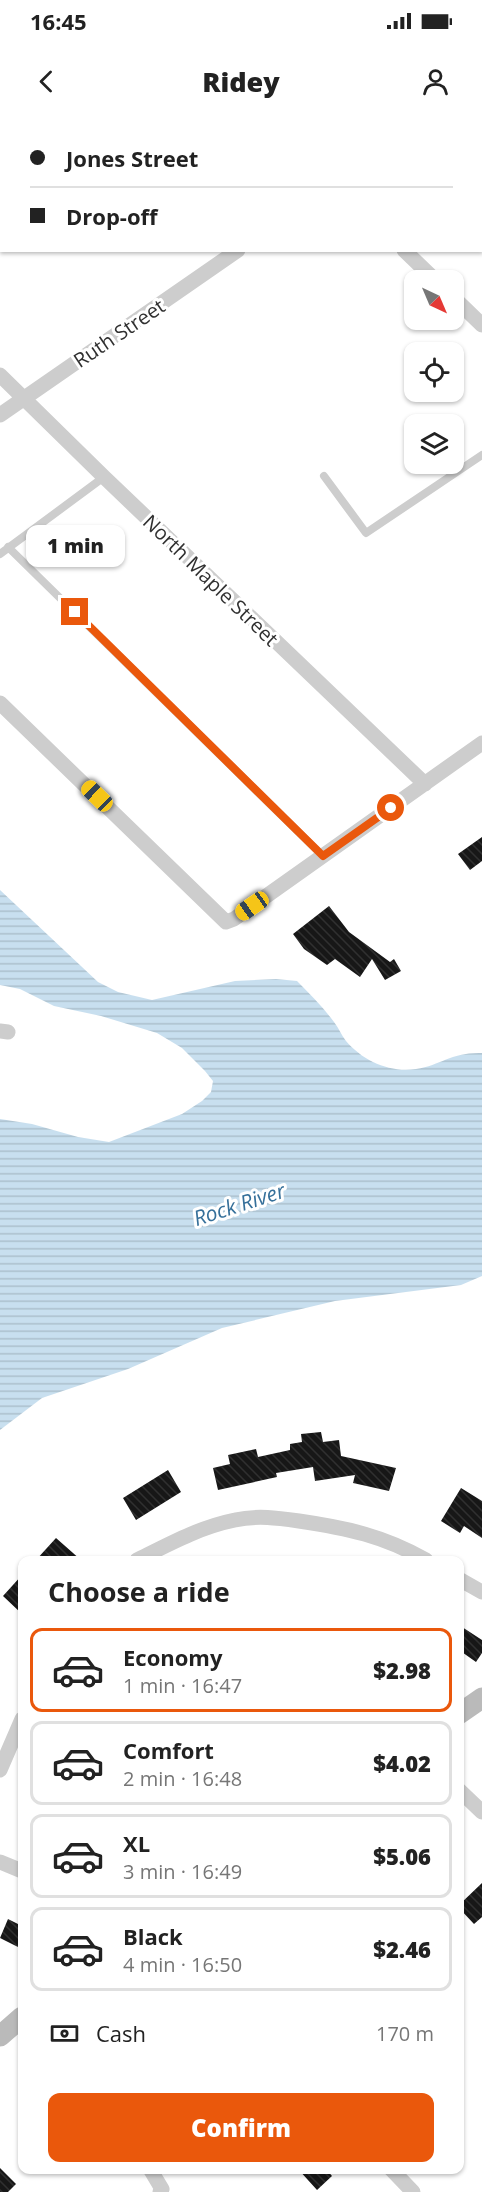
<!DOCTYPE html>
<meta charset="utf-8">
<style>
:root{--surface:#fff;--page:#f2f2f2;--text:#222;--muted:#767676;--line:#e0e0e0;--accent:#ea580c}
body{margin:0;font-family:"Open Sans",sans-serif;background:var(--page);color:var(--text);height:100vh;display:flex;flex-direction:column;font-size:22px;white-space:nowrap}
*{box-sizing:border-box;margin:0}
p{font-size:20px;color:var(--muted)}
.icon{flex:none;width:33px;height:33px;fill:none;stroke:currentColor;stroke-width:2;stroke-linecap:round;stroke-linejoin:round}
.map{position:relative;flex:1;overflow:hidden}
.side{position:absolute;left:18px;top:1436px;width:446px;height:618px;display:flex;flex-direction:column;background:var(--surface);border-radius:12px;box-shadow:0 2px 4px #0004}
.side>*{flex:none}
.guide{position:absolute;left:0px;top:0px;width:483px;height:132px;box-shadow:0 2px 4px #0004;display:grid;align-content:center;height:132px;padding:0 30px;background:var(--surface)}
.needle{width:39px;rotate:136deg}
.buttons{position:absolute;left:404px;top:150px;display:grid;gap:12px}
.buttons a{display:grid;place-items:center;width:60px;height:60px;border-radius:12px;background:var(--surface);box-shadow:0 2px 4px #0004;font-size:30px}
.end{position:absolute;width:27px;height:27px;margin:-14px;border:8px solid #ea580c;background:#fff;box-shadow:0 0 0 3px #fff}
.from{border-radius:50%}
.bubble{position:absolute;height:42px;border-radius:12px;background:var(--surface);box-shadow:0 2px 4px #0004;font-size:20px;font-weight:800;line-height:42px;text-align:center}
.car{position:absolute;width:18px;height:36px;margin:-18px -9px;border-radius:8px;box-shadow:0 0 4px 2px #0007;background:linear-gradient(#f5c518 24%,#345 0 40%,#f5c518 0 76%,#345 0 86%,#f5c518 0)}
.guide b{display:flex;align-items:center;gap:21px;height:57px;font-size:22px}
.guide b+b{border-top:2px solid var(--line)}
.guide i{width:15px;height:15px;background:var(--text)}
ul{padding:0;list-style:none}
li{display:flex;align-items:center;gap:18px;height:84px;margin:0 12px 9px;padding:0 18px;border:3px solid var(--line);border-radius:12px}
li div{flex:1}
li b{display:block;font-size:22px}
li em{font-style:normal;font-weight:800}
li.active{border-color:var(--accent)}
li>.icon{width:54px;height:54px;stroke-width:1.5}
h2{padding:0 30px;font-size:27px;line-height:72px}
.pay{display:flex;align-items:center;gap:15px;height:66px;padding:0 30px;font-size:22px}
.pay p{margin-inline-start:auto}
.cta{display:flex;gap:12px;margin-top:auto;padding:12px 30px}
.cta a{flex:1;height:69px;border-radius:12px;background:var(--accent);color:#fff;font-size:24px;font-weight:800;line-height:69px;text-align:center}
.status{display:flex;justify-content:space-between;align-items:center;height:42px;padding:0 30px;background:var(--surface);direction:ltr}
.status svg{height:16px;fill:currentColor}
header{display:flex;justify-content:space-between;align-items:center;height:78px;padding:0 30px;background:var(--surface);font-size:27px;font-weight:800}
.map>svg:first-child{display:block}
.water{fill:url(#water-rules)}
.building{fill:url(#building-back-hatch)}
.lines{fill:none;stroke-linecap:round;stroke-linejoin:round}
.lane{stroke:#cdcdcd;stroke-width:8}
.street{stroke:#cdcdcd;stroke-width:15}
.secondary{stroke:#bababa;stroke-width:21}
.route{stroke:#ea580c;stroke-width:8}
.labels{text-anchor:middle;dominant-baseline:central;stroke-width:6;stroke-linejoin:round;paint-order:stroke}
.street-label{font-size:20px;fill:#303030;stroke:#fff}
.water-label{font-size:21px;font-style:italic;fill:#36709a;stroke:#fff}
</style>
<div class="status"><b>16:45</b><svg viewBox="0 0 49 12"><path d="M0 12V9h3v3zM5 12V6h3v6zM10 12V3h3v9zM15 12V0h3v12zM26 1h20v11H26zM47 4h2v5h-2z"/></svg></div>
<header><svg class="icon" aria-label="back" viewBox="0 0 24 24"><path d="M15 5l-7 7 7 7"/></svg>Ridey<svg class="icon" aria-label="person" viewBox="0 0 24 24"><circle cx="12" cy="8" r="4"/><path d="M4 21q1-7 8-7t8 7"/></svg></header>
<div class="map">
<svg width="482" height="2072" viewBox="0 0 482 2072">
<defs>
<pattern id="water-rules" width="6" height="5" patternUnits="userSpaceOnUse" patternTransform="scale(1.5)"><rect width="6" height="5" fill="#c8dfef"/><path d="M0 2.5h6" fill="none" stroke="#acc0cd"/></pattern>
<pattern id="building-back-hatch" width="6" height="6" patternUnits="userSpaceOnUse" patternTransform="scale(1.5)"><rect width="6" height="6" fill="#171717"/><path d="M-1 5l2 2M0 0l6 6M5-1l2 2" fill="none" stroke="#303030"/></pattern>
</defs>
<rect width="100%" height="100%" fill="#fff"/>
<path class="water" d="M0,770l98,92 20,10 34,8 83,-19 41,-2 21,2c13,13 26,26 37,41 5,6 7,13 12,19 17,20 44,32 70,28 26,-4 35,-17 66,-16v223l-21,9 -126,16 -113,27 -94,41 -86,29 -42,32v-311l32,5 46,13 31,5 73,-28 20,-13 9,-9 2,-11 -8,-10 -23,-23 -25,-15 -56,-17 -47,-10 -34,-17 -20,-4z"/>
<path class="building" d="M482,717v24l-12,9 -12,-16z
M329,786l20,26 41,30 4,-3 7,12 -16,9 -13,-21 -12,18 -25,-18 -8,6 -23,-16 -11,-15z
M321,1312l2,10 16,-2 2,16 55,12 -7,23 -36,-8 2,-8 -40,6 -2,-14 -37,6 1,4 -59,13 -5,-22 17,-4 -2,-9 28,-6 2,8 32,-7v-6l12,-2 -1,-8z
M168,1350l13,22 -45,28 -13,-22z
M461,1368l21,13v37l-18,-12 -4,7 -19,-12z
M56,1418l25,22h-45z
M22,1455v39l-19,-18z
M459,1505l23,15v13l-6,9 -17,-12z
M482,1763v34l-8,7 -15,-16v-3z
M8,1799l14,7v23l-22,-11z
M0,2048l16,16 -8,8h-8z
M298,2049h28l6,7 -15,14z"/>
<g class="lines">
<path class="lane" d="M324,356l42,57 116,-78
M8,427l315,309
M0,434l104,-77"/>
<path class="street" d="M266,0l2,2
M404,130l31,30
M453,177l29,28
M0,255l104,102 321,307
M0,295l238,-165
M0,583l226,219 8,-3 248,-176
M0,911l8,1
M137,1440c32,-16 63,-33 98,-40 22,-5 43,-2 64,1 48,7 85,15 127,39
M459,1459l23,13
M0,1650l22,-51
M459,1670l23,22
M0,1742l22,9
M150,2049l12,20 -2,3
M391,2049l22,23"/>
<path class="secondary" d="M459,1594l23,-16
M0,1916l22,-19"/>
</g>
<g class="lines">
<path class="route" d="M75,492l248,244 68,-48"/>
</g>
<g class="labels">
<g class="street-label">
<text transform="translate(119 213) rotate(-34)">Ruth Street</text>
<text transform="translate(211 460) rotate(44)">North Maple Street</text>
</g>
<g class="water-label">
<text transform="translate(239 1084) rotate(-18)">Rock River</text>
</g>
</g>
</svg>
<div class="buttons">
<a><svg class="needle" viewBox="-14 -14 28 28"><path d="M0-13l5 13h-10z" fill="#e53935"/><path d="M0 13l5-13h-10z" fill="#767676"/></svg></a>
<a><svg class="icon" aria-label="locate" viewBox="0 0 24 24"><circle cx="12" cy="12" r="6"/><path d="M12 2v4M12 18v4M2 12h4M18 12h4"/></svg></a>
<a><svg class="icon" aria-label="layers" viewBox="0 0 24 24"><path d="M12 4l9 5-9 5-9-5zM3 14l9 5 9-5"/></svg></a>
</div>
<i class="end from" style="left:391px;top:688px"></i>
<i class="end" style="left:75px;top:492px"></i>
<div class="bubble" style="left:26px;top:405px;width:99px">1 min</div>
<i class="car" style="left:97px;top:676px;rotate:314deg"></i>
<i class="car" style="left:252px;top:786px;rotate:235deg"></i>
<div class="guide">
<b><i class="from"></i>Jones Street</b>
<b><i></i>Drop-off</b>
</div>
<section class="side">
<h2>Choose a ride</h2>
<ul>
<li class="active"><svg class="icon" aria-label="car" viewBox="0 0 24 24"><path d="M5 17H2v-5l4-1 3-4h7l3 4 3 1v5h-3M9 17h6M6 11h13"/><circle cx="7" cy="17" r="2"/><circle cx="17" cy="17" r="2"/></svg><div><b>Economy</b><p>1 min · 16:47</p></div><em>$2.98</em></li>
<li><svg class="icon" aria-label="car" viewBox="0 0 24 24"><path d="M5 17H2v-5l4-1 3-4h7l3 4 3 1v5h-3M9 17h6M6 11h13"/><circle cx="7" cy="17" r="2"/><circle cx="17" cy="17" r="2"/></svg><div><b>Comfort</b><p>2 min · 16:48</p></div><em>$4.02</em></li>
<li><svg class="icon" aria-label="car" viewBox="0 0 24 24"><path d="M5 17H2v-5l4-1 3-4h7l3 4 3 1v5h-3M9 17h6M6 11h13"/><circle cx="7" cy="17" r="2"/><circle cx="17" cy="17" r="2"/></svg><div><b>XL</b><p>3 min · 16:49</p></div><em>$5.06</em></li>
<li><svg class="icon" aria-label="car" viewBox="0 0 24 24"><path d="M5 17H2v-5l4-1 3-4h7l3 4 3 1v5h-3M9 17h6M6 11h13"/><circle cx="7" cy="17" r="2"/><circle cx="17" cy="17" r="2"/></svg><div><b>Black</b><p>4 min · 16:50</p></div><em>$2.46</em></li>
</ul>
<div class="pay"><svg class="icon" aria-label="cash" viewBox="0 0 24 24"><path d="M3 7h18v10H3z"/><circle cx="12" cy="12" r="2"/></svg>Cash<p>170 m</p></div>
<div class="cta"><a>Confirm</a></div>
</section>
</div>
